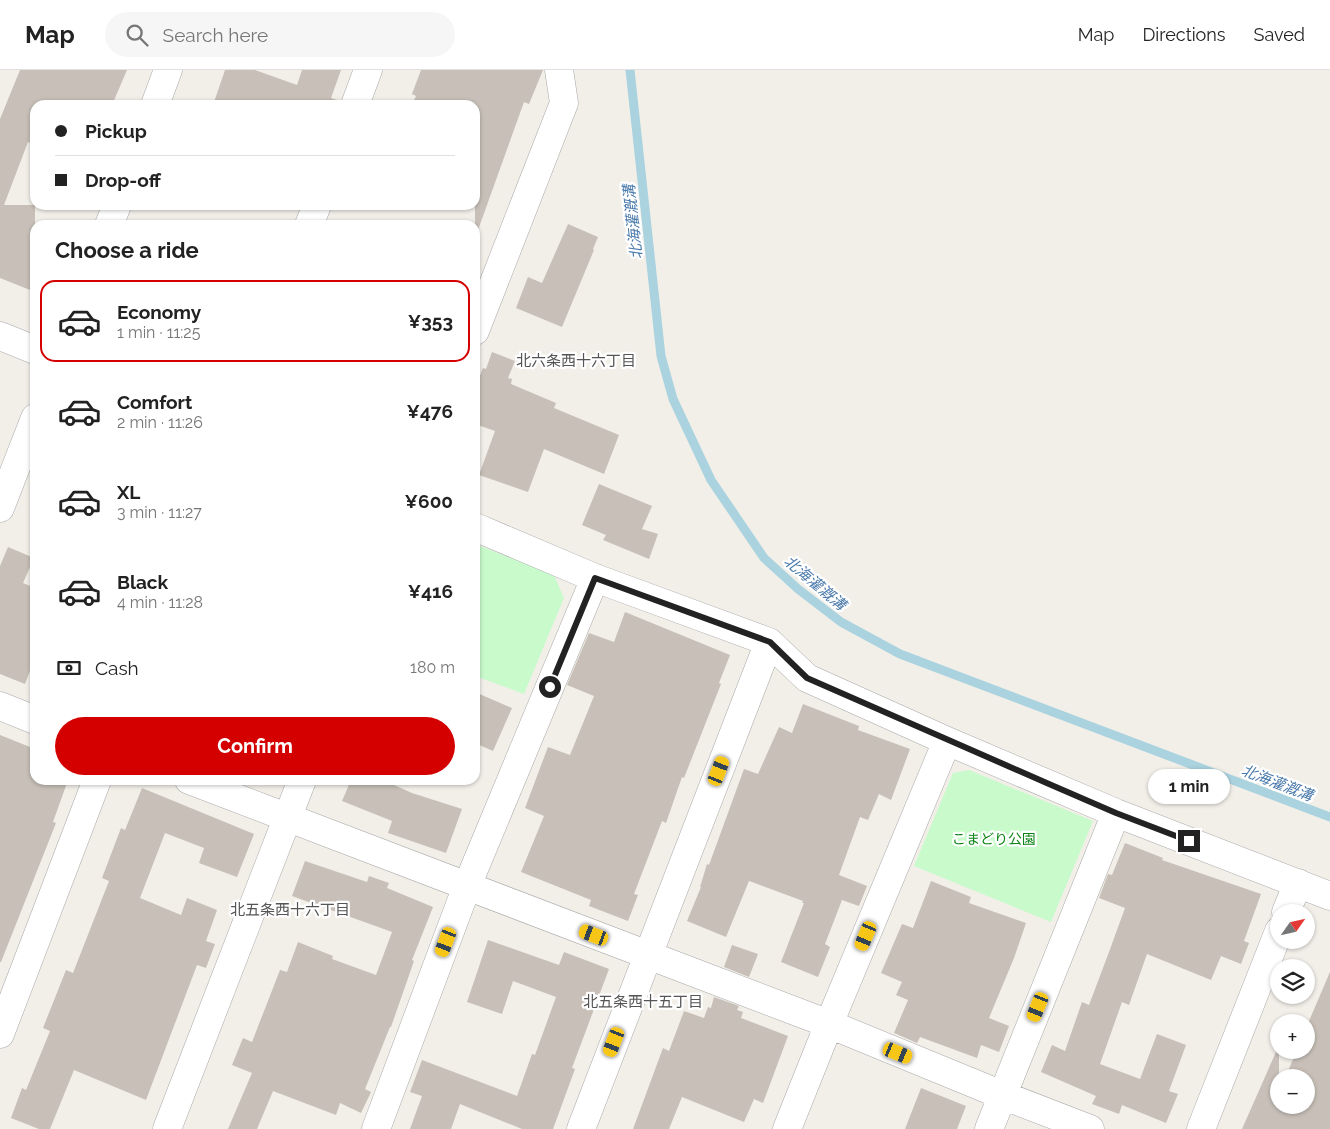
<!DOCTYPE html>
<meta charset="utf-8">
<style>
:root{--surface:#fff;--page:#f6f6f6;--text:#222;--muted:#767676;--line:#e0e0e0;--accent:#d40000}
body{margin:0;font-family:Raleway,"Noto Sans JP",sans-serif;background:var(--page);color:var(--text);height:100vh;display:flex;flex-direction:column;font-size:19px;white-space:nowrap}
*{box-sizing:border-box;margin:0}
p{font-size:16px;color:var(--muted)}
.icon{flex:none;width:28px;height:28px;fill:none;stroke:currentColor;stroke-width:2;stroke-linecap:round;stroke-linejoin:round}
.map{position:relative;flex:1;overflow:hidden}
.sheet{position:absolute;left:30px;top:150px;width:450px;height:565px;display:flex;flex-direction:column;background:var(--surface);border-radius:15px;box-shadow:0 1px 4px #0004}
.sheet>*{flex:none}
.guide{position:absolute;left:30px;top:30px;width:450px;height:110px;border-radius:15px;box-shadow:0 1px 4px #0004;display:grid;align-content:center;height:110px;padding:0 25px;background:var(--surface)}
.needle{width:32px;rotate:56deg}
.fabs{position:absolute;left:1270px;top:834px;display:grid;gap:10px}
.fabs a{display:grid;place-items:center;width:45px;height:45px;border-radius:50%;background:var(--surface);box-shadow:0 1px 4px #0004;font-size:25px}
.end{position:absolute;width:22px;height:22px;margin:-11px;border:6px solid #222;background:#fff;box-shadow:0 0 0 2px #fff}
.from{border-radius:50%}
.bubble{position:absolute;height:35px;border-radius:18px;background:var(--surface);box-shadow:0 1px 4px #0004;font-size:16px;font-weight:700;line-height:35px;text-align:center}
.car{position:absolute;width:15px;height:30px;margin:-15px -8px;border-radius:6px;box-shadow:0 0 4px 1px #0007;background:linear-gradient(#f5c518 24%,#345 0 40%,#f5c518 0 76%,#345 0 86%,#f5c518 0)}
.guide b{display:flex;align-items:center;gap:18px;height:48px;font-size:19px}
.guide b+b{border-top:1px solid var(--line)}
.guide i{width:12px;height:12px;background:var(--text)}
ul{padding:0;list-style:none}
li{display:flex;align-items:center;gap:15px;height:82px;margin:0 10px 8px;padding:0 15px;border:2px solid transparent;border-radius:15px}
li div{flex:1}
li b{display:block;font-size:19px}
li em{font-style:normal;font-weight:700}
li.current{border-color:var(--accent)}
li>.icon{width:45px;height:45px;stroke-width:1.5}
h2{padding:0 25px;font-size:22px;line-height:60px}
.pay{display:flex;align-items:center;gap:12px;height:55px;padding:0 25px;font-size:19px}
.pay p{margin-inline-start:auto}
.cta{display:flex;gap:10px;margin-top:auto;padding:10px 25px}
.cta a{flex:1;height:58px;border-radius:30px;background:var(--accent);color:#fff;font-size:20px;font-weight:700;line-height:58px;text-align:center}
header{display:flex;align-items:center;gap:30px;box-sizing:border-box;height:70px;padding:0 25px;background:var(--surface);border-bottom:1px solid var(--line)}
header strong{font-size:24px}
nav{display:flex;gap:28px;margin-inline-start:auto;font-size:18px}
.search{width:350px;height:45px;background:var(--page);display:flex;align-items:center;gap:12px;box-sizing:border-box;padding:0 18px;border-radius:28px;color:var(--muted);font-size:19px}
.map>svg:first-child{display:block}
.park{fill:#c8facc}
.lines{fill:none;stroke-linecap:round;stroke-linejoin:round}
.stream{stroke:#aad3df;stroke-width:9}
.building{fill:#c7bfb8}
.street-casing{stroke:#a9a9a9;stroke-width:29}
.street{stroke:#fff;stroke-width:28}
.route{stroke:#222;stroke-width:6}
.labels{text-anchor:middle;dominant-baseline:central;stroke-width:4.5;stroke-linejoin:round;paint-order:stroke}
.park-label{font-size:14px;fill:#0c8416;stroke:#fff}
.water-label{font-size:15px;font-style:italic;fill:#4a7aab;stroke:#fff}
.neighbourhood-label{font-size:15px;fill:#555;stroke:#fff}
</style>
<header>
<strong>Map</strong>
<div class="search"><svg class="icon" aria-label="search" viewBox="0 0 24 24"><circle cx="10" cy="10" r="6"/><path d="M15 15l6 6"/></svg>Search here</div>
<nav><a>Map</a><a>Directions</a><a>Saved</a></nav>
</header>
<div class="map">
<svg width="1330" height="1059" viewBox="0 0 1330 1059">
<rect width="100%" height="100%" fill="#f2efe9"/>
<path class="park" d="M475,474l79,31 10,23 -40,96 -49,-18z
M969,700l124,51 -42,101 -137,-56 39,-93z"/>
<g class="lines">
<path class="stream" d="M630,0l31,286 12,43 38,81 53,78 34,31 43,33 59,32 430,163"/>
</g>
<path class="building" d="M20,0h107l-15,35h-77v40l-7,-3 -24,63h31v87l-35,-14v-159z
M225,0h30l42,15 5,-15h39l-10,28 9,3v4h-127z
M421,0h122l-14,34 -5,-2 -46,128 -3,-1v-124h-63l4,-9 -4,-2z
M568,154l30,13 -5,12 1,1 -32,77 -46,-19 12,-31 14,6z
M492,282l23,9 -7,17 4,1 -1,5 45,19 -2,5 65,27 -15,39 -60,-25 -16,43 -49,-17 16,-44 -20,-7v-36l8,-20 3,1z
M599,414l53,22 -10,23 16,5 -9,25 -46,-19 3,-5 -24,-10z
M8,477l26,11 -11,25 12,5v69l-10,27 -25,-10v-108z
M625,542l105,43 -11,28 2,1 -37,94 -2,-1 -16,46 -4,-2 -28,73 4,1 -10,26 -39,-15 2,-6 -70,-28 23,-56 -19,-8 23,-61 22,8 24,-59 -27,-11 22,-52 25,9z
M475,622l37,16 -19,43 -18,-8z
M803,634l56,22 -1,4 52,19 -19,51 -12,-6 -11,26 -8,-3 -21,58 28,11 -8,20 -17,-6 -17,44 5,3 -12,30 -37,-15 23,-59h-2l1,-2 -54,-20 -23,56 -39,-16 14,-34h-1l7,-23 2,1 35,-96 14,5 21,-47 13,6z
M0,665l35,14v31h33l-15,42 3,1 -55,139h-1z
M351,710h32l29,13 50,16 -16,44 -58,-20 4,-12 -50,-20z
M142,718l112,46 -17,43 -38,-14 5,-15 -39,-15 -25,65 41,17 6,-17 30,12 -11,31 9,3 -9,24 -9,-3 -51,135 -72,-30 -24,59h-11l-28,-11 11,-30 4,2 24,-59 -7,-3 23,-58 7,3 36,-92 -7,-3 19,-50 4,2z
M1125,773l38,15 -1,2 99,34 -17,47 5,2 -8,21 -20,-8 -10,24 -64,-26 -18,51 -7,-3 -22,62 40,15 17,-45 29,11 -17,46 9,3 -12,29 -44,-18 -3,9 -27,-10 4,-8 -55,-24 11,-27 13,6 17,-49 7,3 20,-53 16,-44 -26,-10 9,-24 4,1z
M305,791l62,21 2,-6 20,7 -2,5 46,19 -21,53 2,1 -23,66h-1l-25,62 6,3 -10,21 -21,-10 -4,12 -63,-24 -16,38h-29l24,-56 -20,-8 11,-27 9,4 28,-72 7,2 11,-30 35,14 -1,3 44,16 16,-43 -100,-36z
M931,811l40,16 -2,6 57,20 -12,35 -25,60 20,8 -10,26 -18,-7 -4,13 -57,-21 -3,6 -23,-10 14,-33 -12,-5 6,-13 -21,-9 21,-49 11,4z
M488,870l71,25 5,-13 45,17 -37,99 3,1 -22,60h-31l-62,-25 -9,25h-41l12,-33 -12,-4 12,-32 95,36 15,-42 3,1 21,-58 -43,-16 -11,33 -35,-12z
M732,875l26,9 -9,23 -25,-10z
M1330,902v157h-88l37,-84v60h27v-27h-21l12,-28h9v-22z
M714,927l25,9 -2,4 6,2 -2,6 47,18 -25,67 -9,-4 -10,23 -62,-25 -13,32h-36l30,-81 6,3 15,-40 20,7 4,-11 3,1z
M921,1018l45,18 -9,23h-52z"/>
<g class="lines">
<g class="street-casing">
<path id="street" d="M155,35l13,-35
M355,35l13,-35
M109,155l8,-20
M309,155l8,-20
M475,261l89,-228 -5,-33
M0,266l35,14
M0,438l35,-90
M475,457l120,51 174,64 38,36 140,63 169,72 214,83
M0,636l35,14
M189,710l640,244 173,71 88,34
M1286,842l12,-29
M0,964l97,-254
M167,1059l135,-349
M376,1059l91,-243 128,-308
M581,1059l188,-487
M787,1059l42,-105 118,-283
M989,1059l127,-316
M1201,1059l78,-198"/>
</g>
<use href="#street" class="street"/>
</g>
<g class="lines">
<path class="route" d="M550,617l45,-109 175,64 37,36 242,106 67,29 73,28"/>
</g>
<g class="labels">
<g class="park-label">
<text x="994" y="769">こまどり公園</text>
</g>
<g class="water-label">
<text transform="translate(633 152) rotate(-96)">北海灌漑溝</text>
<text transform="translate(815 513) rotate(40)">北海灌漑溝</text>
<text transform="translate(1277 713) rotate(21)">北海灌漑溝</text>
</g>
<g class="neighbourhood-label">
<text x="576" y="291">北六条西十六丁目</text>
<text x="290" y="840">北五条西十六丁目</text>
<text x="643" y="932">北五条西十五丁目</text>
</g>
</g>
</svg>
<div class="fabs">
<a><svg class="needle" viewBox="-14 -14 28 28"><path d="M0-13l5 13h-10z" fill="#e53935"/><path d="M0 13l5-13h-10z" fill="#767676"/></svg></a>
<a><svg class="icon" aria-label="layers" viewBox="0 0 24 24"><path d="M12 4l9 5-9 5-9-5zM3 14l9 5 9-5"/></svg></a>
<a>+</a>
<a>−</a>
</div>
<i class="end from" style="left:550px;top:617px"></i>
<i class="end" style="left:1189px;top:771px"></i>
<div class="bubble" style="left:1148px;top:699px;width:82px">1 min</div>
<i class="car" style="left:719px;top:701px;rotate:21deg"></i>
<i class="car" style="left:594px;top:865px;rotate:291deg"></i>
<i class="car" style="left:866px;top:866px;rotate:203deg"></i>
<i class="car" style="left:446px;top:872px;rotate:201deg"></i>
<i class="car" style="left:1038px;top:937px;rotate:202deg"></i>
<i class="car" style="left:614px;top:972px;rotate:201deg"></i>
<i class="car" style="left:898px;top:983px;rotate:112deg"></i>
<div class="guide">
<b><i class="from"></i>Pickup</b>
<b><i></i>Drop-off</b>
</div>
<section class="sheet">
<h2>Choose a ride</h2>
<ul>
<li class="current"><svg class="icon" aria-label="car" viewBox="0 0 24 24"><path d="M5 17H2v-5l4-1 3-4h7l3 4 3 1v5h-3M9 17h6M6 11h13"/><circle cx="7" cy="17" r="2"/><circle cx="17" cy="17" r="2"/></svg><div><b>Economy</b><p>1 min · 11:25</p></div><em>¥353</em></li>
<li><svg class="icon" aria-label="car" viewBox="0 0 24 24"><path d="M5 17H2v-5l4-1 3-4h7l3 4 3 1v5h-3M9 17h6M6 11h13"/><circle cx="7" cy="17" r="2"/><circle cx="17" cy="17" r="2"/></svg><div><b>Comfort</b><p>2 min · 11:26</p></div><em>¥476</em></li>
<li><svg class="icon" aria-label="car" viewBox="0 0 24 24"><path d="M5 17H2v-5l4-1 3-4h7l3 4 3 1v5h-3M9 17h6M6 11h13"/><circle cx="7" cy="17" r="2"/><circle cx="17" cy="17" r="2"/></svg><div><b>XL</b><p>3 min · 11:27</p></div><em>¥600</em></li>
<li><svg class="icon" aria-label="car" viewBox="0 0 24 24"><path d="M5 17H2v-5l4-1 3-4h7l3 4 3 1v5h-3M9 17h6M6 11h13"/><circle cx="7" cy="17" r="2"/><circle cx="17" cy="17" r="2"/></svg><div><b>Black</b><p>4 min · 11:28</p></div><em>¥416</em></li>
</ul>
<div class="pay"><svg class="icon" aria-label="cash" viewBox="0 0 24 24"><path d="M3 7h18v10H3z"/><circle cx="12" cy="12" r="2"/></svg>Cash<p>180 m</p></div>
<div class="cta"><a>Confirm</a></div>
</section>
</div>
